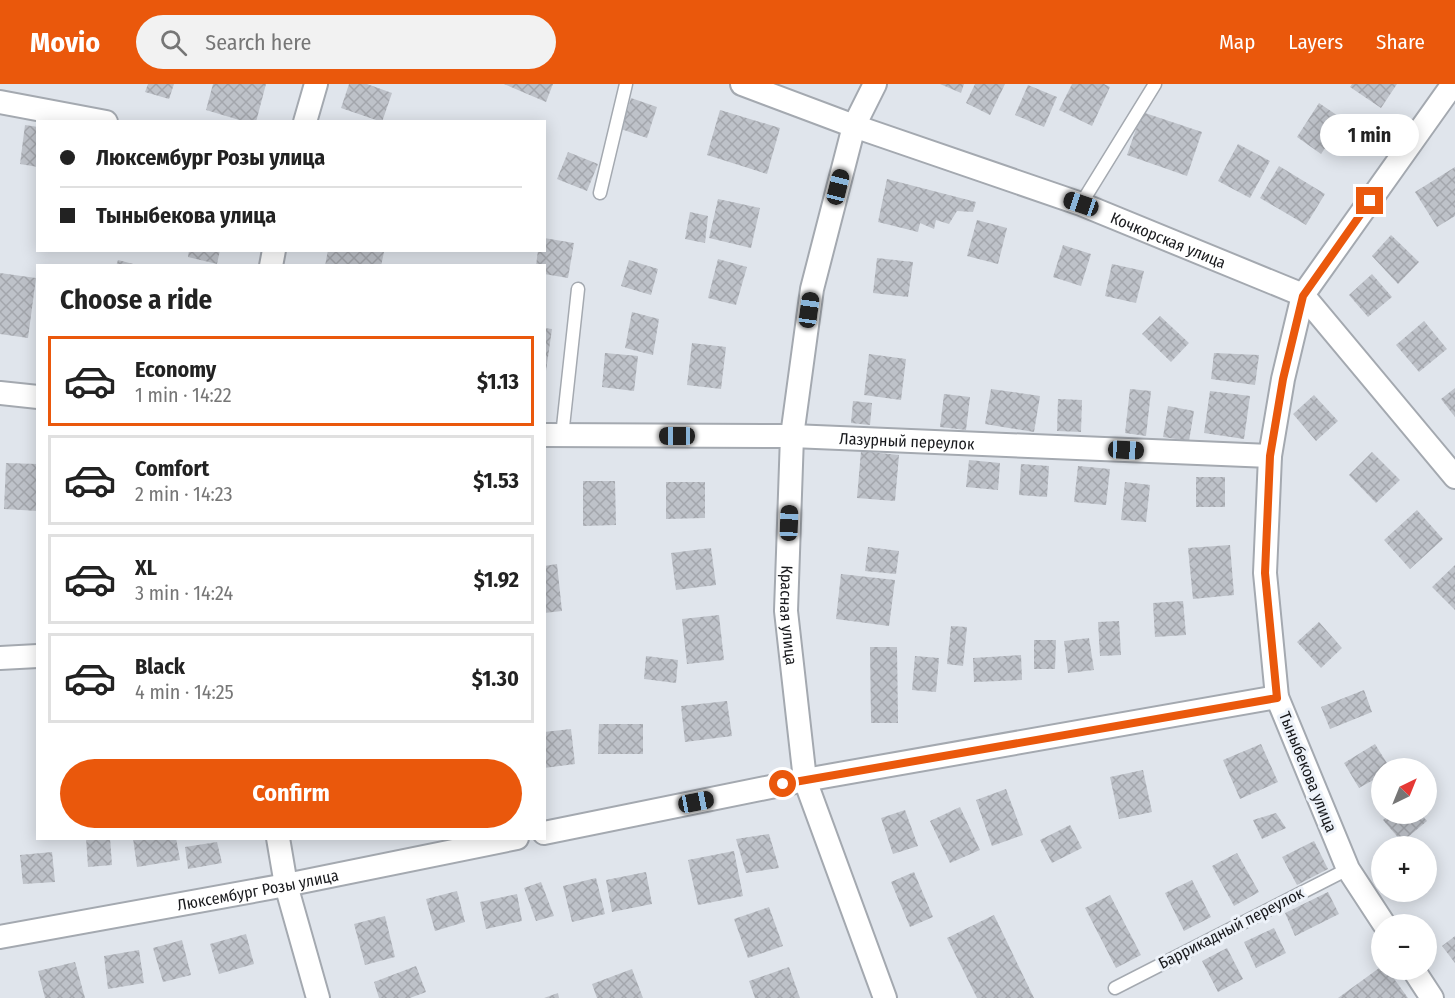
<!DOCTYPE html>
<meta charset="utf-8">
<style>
:root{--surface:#fff;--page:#f2f2f2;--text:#222;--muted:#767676;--line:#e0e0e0;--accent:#ea580c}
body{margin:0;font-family:"Fira Sans Condensed",sans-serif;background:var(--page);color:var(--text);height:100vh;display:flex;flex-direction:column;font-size:22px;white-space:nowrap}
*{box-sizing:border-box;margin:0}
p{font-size:20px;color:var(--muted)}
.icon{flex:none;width:33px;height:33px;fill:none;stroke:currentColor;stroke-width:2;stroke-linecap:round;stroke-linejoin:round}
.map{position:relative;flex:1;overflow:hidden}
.drawer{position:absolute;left:36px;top:180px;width:510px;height:576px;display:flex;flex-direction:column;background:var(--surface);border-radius:0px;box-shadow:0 3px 15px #0003}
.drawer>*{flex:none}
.top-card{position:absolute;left:36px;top:36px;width:510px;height:132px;border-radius:0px;box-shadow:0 3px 15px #0003;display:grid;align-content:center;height:132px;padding:0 24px;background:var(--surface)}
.needle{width:39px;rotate:43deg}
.controls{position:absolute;left:1371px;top:674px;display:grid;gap:12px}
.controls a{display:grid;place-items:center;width:66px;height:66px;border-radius:50%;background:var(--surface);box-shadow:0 3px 15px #0003;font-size:30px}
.end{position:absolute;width:27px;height:27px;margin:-14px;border:8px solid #ea580c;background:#fff;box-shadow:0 0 0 3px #fff}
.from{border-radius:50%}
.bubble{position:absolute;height:42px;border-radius:21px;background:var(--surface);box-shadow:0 3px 15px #0003;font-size:20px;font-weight:700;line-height:42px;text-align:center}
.car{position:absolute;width:18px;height:36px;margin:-18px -9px;border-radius:8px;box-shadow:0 0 4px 2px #0007;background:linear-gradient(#222 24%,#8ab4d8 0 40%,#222 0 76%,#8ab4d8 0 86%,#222 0)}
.top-card b{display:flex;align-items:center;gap:21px;height:57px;font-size:22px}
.top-card b+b{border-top:2px solid var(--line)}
.top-card i{width:15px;height:15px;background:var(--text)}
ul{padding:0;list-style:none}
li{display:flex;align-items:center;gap:18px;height:90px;margin:0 12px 9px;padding:0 12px;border:3px solid var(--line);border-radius:0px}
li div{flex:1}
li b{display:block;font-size:22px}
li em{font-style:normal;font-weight:700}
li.on{border-color:var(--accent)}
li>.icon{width:54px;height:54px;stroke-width:1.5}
h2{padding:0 24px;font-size:27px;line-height:72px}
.primary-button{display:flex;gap:12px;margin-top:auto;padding:12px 24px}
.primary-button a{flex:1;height:69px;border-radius:36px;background:var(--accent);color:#fff;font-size:24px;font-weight:700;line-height:69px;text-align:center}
header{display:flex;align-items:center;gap:36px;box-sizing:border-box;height:84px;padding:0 30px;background:var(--accent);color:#fff}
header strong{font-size:28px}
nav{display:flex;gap:33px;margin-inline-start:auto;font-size:21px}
.search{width:420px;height:54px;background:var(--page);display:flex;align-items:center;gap:15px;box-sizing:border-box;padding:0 21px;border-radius:33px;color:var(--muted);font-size:22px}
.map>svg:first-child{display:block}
.building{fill:url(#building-cross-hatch)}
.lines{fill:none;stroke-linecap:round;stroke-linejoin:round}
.lane-casing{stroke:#a4a9b0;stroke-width:15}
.street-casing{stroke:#a4a9b0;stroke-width:26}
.lane{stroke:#fff;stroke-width:12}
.street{stroke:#fff;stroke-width:22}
.route{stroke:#ea580c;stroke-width:8}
.labels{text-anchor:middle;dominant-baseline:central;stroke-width:6;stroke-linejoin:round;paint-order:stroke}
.street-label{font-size:16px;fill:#191a1d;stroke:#edf2f9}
</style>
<header>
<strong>Movio</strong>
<div class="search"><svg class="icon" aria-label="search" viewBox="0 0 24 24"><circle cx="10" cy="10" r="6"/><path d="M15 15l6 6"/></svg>Search here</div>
<nav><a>Map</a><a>Layers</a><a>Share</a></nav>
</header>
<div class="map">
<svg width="1455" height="914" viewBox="0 0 1455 914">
<defs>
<pattern id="building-cross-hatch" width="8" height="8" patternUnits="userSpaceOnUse" patternTransform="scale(1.5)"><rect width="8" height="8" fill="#bec2c9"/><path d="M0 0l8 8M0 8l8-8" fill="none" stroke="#a3a6ac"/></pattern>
</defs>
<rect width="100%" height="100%" fill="#e0e5ec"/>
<path class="building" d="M148,0h26l-5,15 -24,-7z
M213,0h53l-10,38h-10l-40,-12z
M349,0h18l25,9 -10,29 -41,-14z
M504,0h49l-7,18z
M940,0h24l-3,9z
M975,0h30l-15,31 -24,-12z
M1072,0h32l6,3 -18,39 -33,-16z
M1352,0h45l-16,24 -31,-21z
M1028,1l29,12 -13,30 -29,-12z
M631,14l26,9 -10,31 -26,-9z
M1319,19l25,17 -23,34 -24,-17z
M720,26l60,18 -13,46 -60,-19z
M1142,28l60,20 -15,44 -60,-21z
M25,41l13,2v40l-18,-3z
M1238,60l32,17 -20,37 -32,-17z
M568,68l30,12 -11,27 -30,-12z
M1279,82l46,28 -19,31 -46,-27z
M1455,83v49l-18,11 -22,-35z
M887,95l89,23 -3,10 -16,-1 -8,13 -13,-4 -2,9 -14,-6 -2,9 -40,-10z
M718,115l42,9 -9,40 -42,-10z
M690,128l18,4 -3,27 -20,-4z
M977,136l30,8 -9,36 -31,-8z
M1391,151l28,27 -21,22 -26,-28z
M544,154l30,5 -6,35 -24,-4v-8h-8l2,-16h6z
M1063,161l28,9 -10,32 -28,-9z
M189,166h31l-3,14 -29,-7z
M328,166h46l10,2 -3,14h-56z
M877,174l36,4 -5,35 -35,-4z
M718,175l29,8 -11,38 -28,-7z
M118,176l19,5 -1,1h-20z
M629,176l29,9 -7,26 -30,-9z
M1112,180l32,7 -8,32 -31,-7z
M0,189l36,5 -8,60 -28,-4z
M1372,190l20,23 -24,20 -19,-22z
M632,228l27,7 -6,36 -28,-7z
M1160,232l29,27 -18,19 -29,-28z
M1424,237l23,28 -28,23 -23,-27z
M544,244l8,1 -6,42h-2z
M692,259l34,4 -5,42 -34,-4z
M605,269l33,3 -4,35 -32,-4z
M1214,269l45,2 -4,30 -44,-6z
M869,270l37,5 -5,41 -37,-5z
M1455,304v29l-14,-18z
M991,305l49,7 -6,36 -49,-8z
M1130,305l21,2 -5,45 -21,-3z
M1210,307l40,5 -6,43 -40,-6z
M944,310l26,3 -4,33 -26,-3z
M1314,311l24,26 -22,20 -23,-27z
M1058,315l24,1 -1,32 -24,-1z
M853,317l19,2 -2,22 -19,-2z
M1168,322l26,5 -5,30 -26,-4z
M861,367l38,4 -4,46 -38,-3z
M1372,368l28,28 -24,23 -27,-28z
M969,376l31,3 -2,27 -32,-3z
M6,379l32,1v47l-34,-2z
M1021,380l28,2 -2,31 -28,-2z
M1078,382l32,3 -4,36 -32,-3z
M1196,393h29v30h-29z
M583,397h32l1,44 -33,1z
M666,398h39v36l-39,1z
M1125,398l25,3 -4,37 -25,-2z
M1417,426l26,29 -33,30 -26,-29z
M1230,461l4,50 -41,4 -5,-51z
M868,463l31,4 -3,23 -31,-3z
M711,464l5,37 -40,5 -5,-37z
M557,480l5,47 -18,2v-47z
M1455,481v45l-23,-23z
M841,490l54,6 -6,46 -53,-7z
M1183,517l3,34 -31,2 -2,-34z
M719,531l5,45 -37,4 -5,-45z
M1119,537l2,34 -21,1 -2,-34z
M1319,538l23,26 -21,20 -24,-26z
M951,542l16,1 -4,39 -16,-2z
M1089,554l5,32 -26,3 -4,-32z
M1034,556h22l-1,29h-21z
M870,563h27l1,76h-27z
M1021,571l1,25 -48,2 -1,-24z
M646,572l32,4 -2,23 -32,-4z
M915,572l24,2 -3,34 -24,-2z
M1364,606l8,22 -42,17 -9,-22z
M727,617l5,35 -47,6 -4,-36z
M599,640h44v30h-45z
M571,645l4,35 -31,4v-36z
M1261,660l17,38 -38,17 -17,-39z
M1375,660l15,24h-8v7l-23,13 -15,-25z
M1143,686l9,42 -33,7 -9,-42z
M1006,705l17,46 -31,11 -16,-46z
M960,723l20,43 -30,13 -20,-42z
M905,726l13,36 -25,8 -12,-36z
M1276,729l10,15 -24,11 -9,-19z
M1391,729h29l7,8 -25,21 -19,-22z
M1070,741l12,23 -30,15 -12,-23z
M769,750l10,34 -33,5 -10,-34z
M86,754h24l2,27 -24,2z
M133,754h43l4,22 -43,7z
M1314,757l14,28 -31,16 -15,-28z
M217,758l5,21 -34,6 -3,-22z
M734,767l9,45 -45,9 -10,-45z
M52,768l3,30 -32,2 -3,-29z
M1237,769l22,39 -25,14 -22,-40z
M646,788l6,32 -40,8 -6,-32z
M914,788l19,45 -23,10 -19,-45z
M596,794l9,36 -33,8 -9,-36z
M1192,796l19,37 -27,14 -19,-38z
M541,798l13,34 -18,5 -12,-33z
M457,807l8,31 -30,9 -9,-32z
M1328,808l11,22 -44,22 -10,-23z
M517,810l5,27 -36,8 -6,-27z
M1110,811l31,60 -25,13 -31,-60z
M769,823l14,39 -35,12 -14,-39z
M994,831l40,83h-57l-30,-60z
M385,832l10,41 -30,8 -11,-41z
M1274,844l12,25 -30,15 -12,-26z
M246,850l8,30 -35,10 -9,-30z
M1455,852v27l-13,-17z
M182,856l9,35 -28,7 -10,-34z
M1227,864l16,31 -25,13 -16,-31z
M139,866l5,33 -36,6 -4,-33z
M75,878l10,36h-40l-7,-27z
M416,882l10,26 -16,6h-31l-5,-16z
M1382,882v3h5l21,29h-70z
M789,883l11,31h-45l-6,-17z
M632,885l11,29h-46l-5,-14z
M558,909l1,5h-15z"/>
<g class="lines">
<g class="lane-casing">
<path id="lane" d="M600,109l26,-109
M1081,120l74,-120
M562,352l16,-147
M1115,904l233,-119"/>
</g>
<g class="street-casing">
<g id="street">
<path id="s1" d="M742,0l112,42 227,78 222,91 152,182"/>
<path id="s2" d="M875,0l-21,42 -42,163 -20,147 -6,175 19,169 80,218"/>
<path d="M0,18l106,20"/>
<path d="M305,38l11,-38"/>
<path d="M271,182l3,-16"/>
<path d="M0,309l38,4"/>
<path id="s3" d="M544,351l248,1 478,20"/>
<path d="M0,574l38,-2"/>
<path d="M544,749l261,-53 472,-83"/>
<path d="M278,754l8,47 32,113"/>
<path d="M1384,840l-36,-55 -71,-172 -12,-124 5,-117 13,-77 20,-84 150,-211"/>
<path id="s4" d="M0,853l286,-52 231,-47"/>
<path d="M1413,885l19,29"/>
</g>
</g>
<use href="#lane" class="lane"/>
<use href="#street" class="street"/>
</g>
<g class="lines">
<path class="route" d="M783,700l494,-86 -12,-125 5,-117 13,-77 20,-83 67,-95"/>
</g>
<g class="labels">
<g class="street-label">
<text stroke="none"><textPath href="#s1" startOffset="454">Кочкорская улица</textPath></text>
<text stroke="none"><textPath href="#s3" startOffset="363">Лазурный переулок</textPath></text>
<text stroke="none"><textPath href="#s2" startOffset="543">Красная улица</textPath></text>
<text transform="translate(1308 688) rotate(68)">Тыныбекова улица</text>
<text stroke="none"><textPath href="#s4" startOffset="262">Люксембург Розы улица</textPath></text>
<text transform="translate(1231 844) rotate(-27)">Баррикадный переулок</text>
</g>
</g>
</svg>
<div class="controls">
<a><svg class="needle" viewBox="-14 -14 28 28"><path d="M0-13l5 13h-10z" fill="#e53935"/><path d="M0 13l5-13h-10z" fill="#767676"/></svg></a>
<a>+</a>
<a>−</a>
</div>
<i class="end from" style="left:783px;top:700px"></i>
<i class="end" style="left:1370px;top:117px"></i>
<div class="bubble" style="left:1320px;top:30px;width:99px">1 min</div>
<i class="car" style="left:838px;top:103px;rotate:14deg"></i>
<i class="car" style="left:1081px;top:120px;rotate:289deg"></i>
<i class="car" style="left:809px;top:226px;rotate:8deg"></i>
<i class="car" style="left:677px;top:352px;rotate:270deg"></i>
<i class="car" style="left:1126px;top:366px;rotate:93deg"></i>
<i class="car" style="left:789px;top:439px;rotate:2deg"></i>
<i class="car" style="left:696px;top:718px;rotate:79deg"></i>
<div class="top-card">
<b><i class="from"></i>Люксембург Розы улица</b>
<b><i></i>Тыныбекова улица</b>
</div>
<section class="drawer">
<h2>Choose a ride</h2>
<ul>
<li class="on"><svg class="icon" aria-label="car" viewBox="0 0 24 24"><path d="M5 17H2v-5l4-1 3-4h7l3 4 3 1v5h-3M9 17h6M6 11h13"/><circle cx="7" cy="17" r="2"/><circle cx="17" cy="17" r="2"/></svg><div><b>Economy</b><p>1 min · 14:22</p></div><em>$1.13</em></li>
<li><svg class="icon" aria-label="car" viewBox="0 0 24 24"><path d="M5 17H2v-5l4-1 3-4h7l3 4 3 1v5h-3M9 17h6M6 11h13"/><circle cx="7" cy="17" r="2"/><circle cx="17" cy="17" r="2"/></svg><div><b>Comfort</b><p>2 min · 14:23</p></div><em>$1.53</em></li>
<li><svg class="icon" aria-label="car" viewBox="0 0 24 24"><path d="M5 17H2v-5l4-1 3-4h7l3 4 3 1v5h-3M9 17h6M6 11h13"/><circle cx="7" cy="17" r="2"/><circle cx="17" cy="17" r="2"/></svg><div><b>XL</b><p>3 min · 14:24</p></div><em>$1.92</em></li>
<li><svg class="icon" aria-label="car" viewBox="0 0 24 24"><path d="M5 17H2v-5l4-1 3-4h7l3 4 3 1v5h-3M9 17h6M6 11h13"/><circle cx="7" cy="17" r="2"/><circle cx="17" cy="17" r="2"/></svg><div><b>Black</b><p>4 min · 14:25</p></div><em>$1.30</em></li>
</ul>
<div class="primary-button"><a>Confirm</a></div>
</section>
</div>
